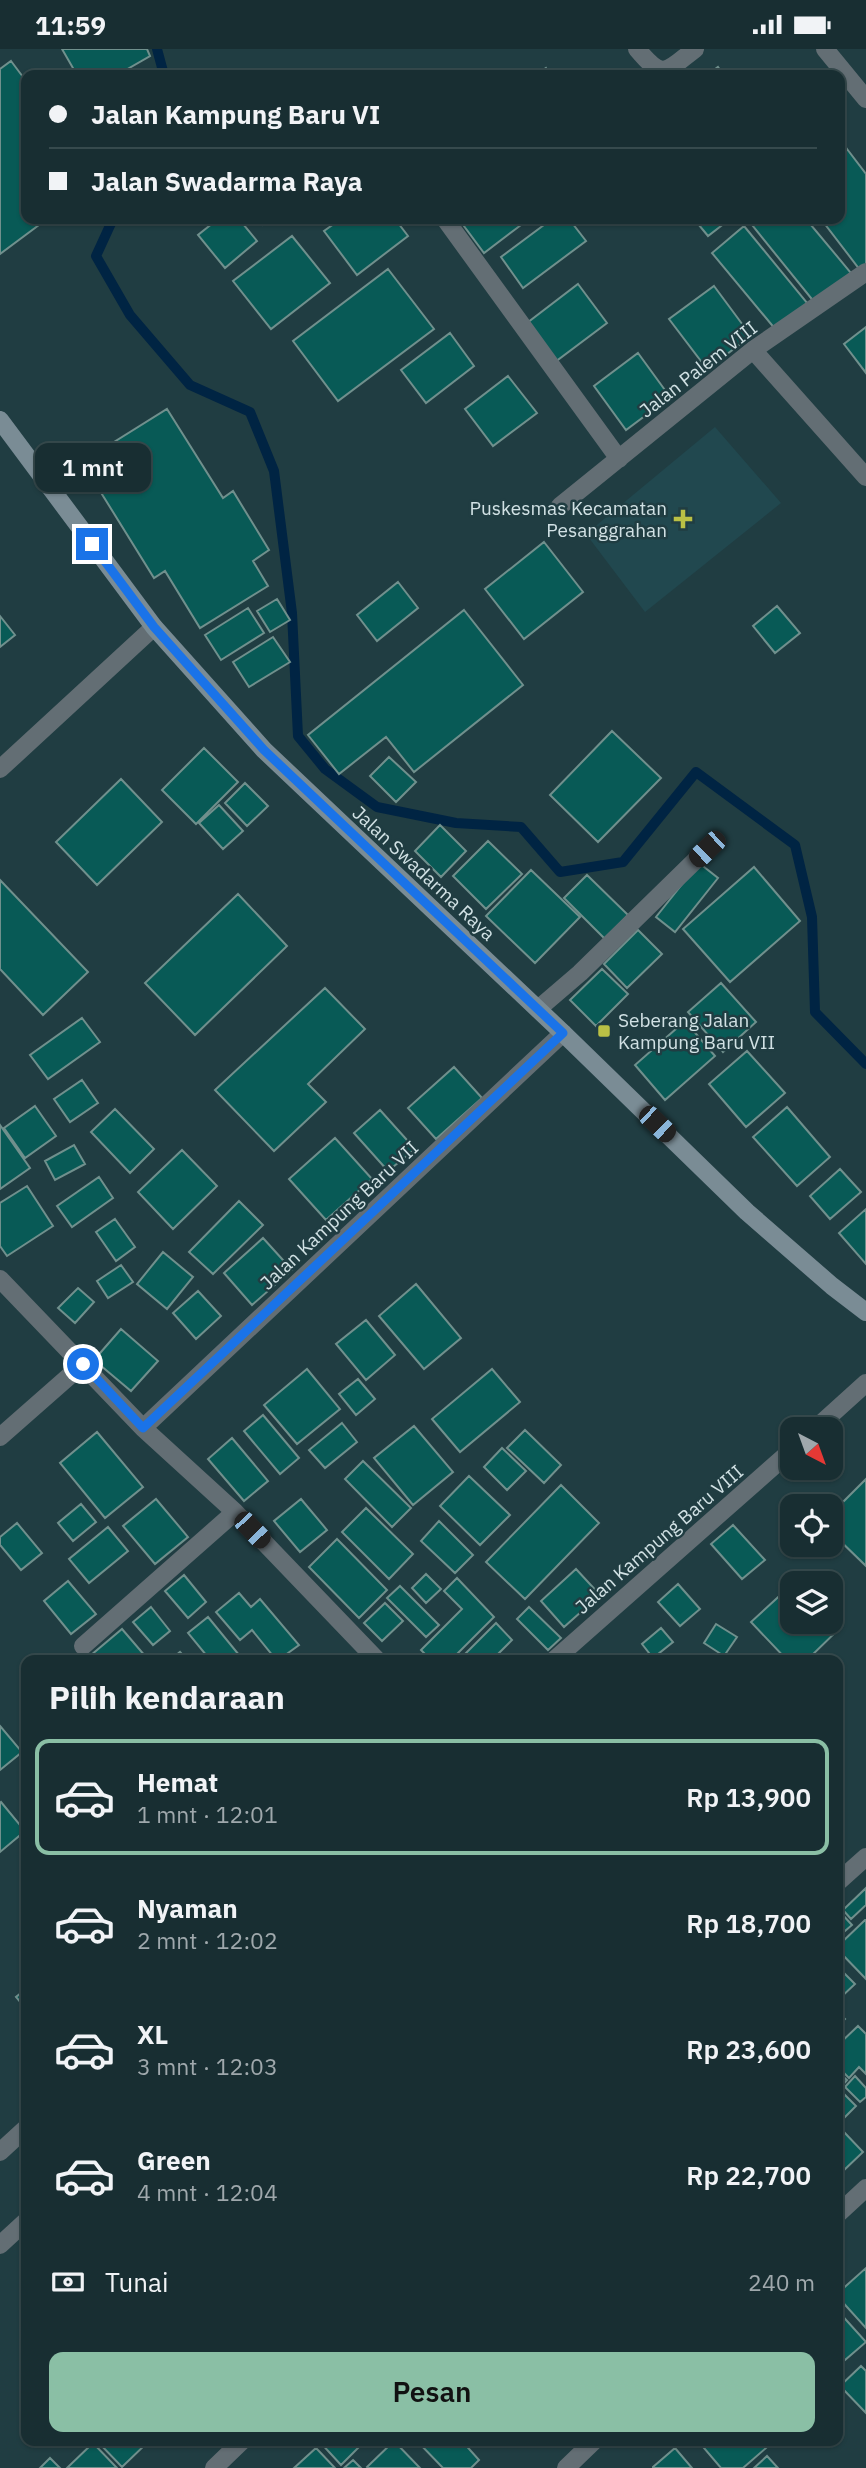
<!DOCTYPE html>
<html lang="id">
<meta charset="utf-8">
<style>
:root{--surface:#182e32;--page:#253a3e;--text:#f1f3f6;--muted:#9fa8ac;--line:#364a4d;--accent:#8abfa5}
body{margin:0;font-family:"IBM Plex Sans",sans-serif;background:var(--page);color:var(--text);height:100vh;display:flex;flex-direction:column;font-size:26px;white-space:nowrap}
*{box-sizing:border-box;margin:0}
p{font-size:23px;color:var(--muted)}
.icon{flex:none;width:38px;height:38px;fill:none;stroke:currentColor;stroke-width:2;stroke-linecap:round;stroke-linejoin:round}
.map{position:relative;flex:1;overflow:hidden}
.side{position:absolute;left:21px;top:1606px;width:822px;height:791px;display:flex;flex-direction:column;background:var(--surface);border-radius:14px;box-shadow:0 2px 5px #0004,0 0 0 2px var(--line)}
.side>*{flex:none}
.hud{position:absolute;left:21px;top:21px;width:824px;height:154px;border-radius:14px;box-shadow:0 2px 5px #0004,0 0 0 2px var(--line);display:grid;align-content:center;height:154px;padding:0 28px;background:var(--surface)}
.needle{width:46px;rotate:139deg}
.controls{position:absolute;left:780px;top:1368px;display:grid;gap:14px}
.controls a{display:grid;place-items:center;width:63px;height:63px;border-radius:14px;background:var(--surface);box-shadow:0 2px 5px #0004,0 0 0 2px var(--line);font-size:35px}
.end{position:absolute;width:32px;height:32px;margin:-16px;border:9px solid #1a73e8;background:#fff;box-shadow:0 0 0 4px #fff}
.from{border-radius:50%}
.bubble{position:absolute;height:49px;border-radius:14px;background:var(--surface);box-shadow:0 2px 5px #0004,0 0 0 2px var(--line);font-size:23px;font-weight:600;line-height:49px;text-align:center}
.car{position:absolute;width:21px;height:42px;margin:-21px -10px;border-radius:9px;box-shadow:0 0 5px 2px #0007;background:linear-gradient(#222 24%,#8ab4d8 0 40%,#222 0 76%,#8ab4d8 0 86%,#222 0)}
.hud b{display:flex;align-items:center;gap:24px;height:66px;font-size:26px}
.hud b+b{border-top:2px solid var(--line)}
.hud i{width:18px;height:18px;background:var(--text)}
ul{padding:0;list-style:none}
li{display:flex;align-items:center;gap:21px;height:116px;margin:0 14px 10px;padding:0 14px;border:4px solid transparent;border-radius:14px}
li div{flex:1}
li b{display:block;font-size:26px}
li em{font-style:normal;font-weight:600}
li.current{border-color:var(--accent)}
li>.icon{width:63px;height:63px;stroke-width:1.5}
h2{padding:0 28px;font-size:32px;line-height:84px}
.pay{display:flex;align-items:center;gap:18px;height:77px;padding:0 28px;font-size:26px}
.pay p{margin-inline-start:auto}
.action{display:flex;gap:14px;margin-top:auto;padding:14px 28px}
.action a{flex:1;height:80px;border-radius:14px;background:var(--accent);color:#111;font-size:28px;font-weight:600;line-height:80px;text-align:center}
.status{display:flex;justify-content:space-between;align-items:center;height:49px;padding:0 35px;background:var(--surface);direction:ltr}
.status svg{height:19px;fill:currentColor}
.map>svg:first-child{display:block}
.built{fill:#21484f}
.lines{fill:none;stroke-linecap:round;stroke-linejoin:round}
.stream{stroke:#002443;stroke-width:10}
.building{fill:#085a56;stroke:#70908d;stroke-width:2}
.lane{stroke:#636e74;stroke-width:18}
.street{stroke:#636e74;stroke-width:18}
.secondary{stroke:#7a8c95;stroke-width:18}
.route{stroke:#1a73e8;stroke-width:9}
.poi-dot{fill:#bac045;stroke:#203d42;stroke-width:2.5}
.labels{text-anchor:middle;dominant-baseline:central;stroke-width:5;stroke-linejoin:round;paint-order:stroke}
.street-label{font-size:19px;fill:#d1e1e4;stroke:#203d42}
.poi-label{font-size:19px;fill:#d1e1e4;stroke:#203d42;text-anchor:end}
</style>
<div class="status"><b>11:59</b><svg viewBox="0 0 49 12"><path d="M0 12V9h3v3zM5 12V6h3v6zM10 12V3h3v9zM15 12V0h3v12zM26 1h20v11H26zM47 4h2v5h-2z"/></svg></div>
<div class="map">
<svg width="866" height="2419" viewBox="0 0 866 2419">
<rect width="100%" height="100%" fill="#203d42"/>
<path class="built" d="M715,378l66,76 -136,109 -59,-78z"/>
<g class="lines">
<path class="stream" d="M157,0l7,26
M113,170l-17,37 34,59 60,70 60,27 24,59 18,142 6,123 27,33 52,38 79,16 65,4 39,45 63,-10 73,-90 99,73 17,72 3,95 51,52"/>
</g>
<path class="building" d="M62,0h85l3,7 -33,19h-40z
M11,12l15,20v138h21l-47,35v-185z
M718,18l6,8h-17z
M546,19l5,7h-15z
M847,100l19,25v91l-6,5 -39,-51h19v-65z
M218,170h21l18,22 -32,27 -27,-33z
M258,170h14l-9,6z
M341,170h54l13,17 -51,39 -33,-44z
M466,170h63l-45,34 -23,-31z
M552,170h17l17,22 -63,47 -22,-31z
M694,170h36l-22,17z
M759,170h47l45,54 -36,30 -63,-78z
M744,177l64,78 -32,26 -64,-77z
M292,187l38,47 -59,46 -38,-48z
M388,220l46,60 -96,72 -45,-60z
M578,235l29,39 -52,39 -28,-39z
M714,237l37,50 -44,33 -38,-50z
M866,278v46l-22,-29z
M450,284l24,33 -48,37 -25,-33z
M638,304l32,44 -44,33 -32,-44z
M508,327l29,37 -44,33 -28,-37z
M167,360l56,89 10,-7 36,59 -16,11 15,25 -68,42 -35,-57 -11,7 -72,-116z
M544,493l39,50 -59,47 -39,-50z
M398,533l20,26 -41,33 -20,-26z
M277,550l13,21 -20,12 -13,-21z
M777,557l23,27 -25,20 -22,-27z
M248,559l16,25 -43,27 -16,-25z
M464,561l59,75 -109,87 -28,-35 -47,37 -31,-39z
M0,567l15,19 -15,12z
M273,588l17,25 -41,25 -16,-25z
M612,682l49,47 -63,64 -48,-47z
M204,699l34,34 -42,42 -34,-34z
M389,708l27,25 -20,20 -26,-26z
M121,730l41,43 -65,63 -41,-43z
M245,734l23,23 -21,20 -22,-23z
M219,756l24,26 -20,18 -24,-26z
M440,776l26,26 -25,26 -26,-26z
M488,792l34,33 -36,35 -33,-33z
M699,814l19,15 -43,54 -19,-15z
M754,818l46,54 -70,61 -47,-53z
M531,821l49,47 -45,46 -49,-47z
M587,826l41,40 -23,24 -41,-41z
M0,831l88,92 -45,43 -43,-46z
M238,845l49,52 -92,89 -50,-52z
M638,881l24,24 -35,34 -23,-24z
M602,920l26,25 -32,32 -26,-26z
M721,934l35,39 -33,30 -35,-40z
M325,939l40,41 -57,55 18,18 -52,49 -59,-61z
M82,969l18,24 -52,37 -18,-24z
M685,972l30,35 -50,44 -30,-35z
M747,1002l38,42 -39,34 -37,-43z
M454,1018l28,31 -46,41 -28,-31z
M82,1031l16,23 -28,19 -16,-23z
M35,1057l21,30 -31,22 -21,-30z
M787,1058l43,50 -33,29 -44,-49z
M115,1060l39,40 -24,24 -39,-41z
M380,1061l35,39 -27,22 -34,-38z
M0,1076l30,43 -30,21z
M335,1089l37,41 -46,41 -37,-41z
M74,1096l11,19 -30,16 -10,-19z
M182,1101l35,36 -44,43 -35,-37z
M840,1120l21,23 -31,27 -20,-23z
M99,1128l14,21 -41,29 -15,-21z
M27,1137l26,40 -46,30 -7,-10v-43z
M239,1152l24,24 -50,49 -24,-22z
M866,1160v55l-27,-31z
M115,1170l20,28 -19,14 -20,-29z
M263,1189l29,32 -40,35 -28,-32z
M163,1203l30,25 -26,32 -30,-25z
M121,1216l12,17 -25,16 -11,-17z
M416,1235l45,54 -37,31 -45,-53z
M78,1239l16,14 -19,21 -17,-15z
M198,1242l23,25 -25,23 -23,-26z
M366,1271l29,35 -29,25 -30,-36z
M121,1280l37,32 -27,30 -37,-31z
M307,1320l33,40 -43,35 -33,-39z
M492,1320l28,33 -60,50 -28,-33z
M358,1330l17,20 -19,16 -17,-21z
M263,1366l36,43 -19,16 -36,-43z
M342,1374l15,19 -32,26 -16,-18z
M414,1377l39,46 -40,33 -39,-47z
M525,1381l36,35 -17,18 -37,-35z
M97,1383l46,55 -38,31 -45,-55z
M232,1389l36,43 -24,20 -36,-42z
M502,1399l24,23 -19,19 -23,-23z
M363,1412l48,47 -19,19 -47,-48z
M469,1427l41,39 -30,30 -40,-39z
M866,1430v87l-35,-34v-18z
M561,1436l38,38 -74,76 -39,-37z
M156,1450l32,38 -33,27 -32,-38z
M301,1450l26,31 -27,22 -26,-31z
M81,1455l15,18 -23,19 -15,-18z
M366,1459l47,46 -24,25 -47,-47z
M439,1472l34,34 -18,18 -34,-32z
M17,1474l25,30 -21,17 -21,-25v-8z
M733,1476l32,35 -23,19 -31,-35z
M108,1478l20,24 -39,32 -20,-24z
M337,1490l50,51 -28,28 -50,-51z
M576,1520l24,26 -36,32 -23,-26z
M426,1525l15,15 -15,14 -14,-15z
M184,1526l22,27 -18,16 -23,-27z
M457,1529l37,39 -44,44h-18l-11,-11 41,-41 -18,-18z
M798,1530l5,5h-10v38h38v-8l11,12 -36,35h-18l-37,-39z
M68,1532l28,33 -25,20 -27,-33z
M678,1535l22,25 -20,17 -22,-24z
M400,1537l39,39 -13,12 -39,-39z
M239,1544l12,14 9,-8 39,46 -22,16 -25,-31 -12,10 -24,-28z
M385,1554l18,18 -21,20 -18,-18z
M151,1558l19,24 -17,14 -20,-23z
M529,1558l32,31 -13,12 -31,-31z
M208,1568l36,44h-33l-23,-28z
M496,1574l16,17 -21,21h-29l-2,-2z
M716,1575l21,13 -13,19 -20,-13z
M661,1579l12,14 -20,16 -11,-14z
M122,1580l24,28 -4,4h-58z
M180,1603l8,9h-19z
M0,1677l22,26 -22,18z
M1,1753l24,29 -25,21v-49z
M866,1839v17l-15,14 -8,-9z
M840,1863l12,13 -14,12v-23z
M865,1871h1v59l-28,-29v-4z
M838,1918l17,17 -17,16z
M26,1940v20l-10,-12z
M838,1963l7,7 -7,7z
M858,1977l8,8v40l-7,-7 -10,11 -11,-11 2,-19 -2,-3z
M838,2023l9,8 -8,9 17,17 -18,18z
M855,2027l11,12v9l-6,5 -15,-15z
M843,2082l20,21 -21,20 -4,-4v-32z
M866,2219v60l-28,-31v-4z
M838,2262l28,31 -28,24z
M861,2317l5,5v42l-26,-27z
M97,2392h52l-27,26z
M319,2392h46l-24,24z
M394,2392l26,27h-52l-1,-1z
M417,2392h45l17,19 -8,8h-28z
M698,2392h76l-31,27h-22z
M93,2394l24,25h-50z
M316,2399l19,20h-41z
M675,2399l17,20h-39v-1z
M767,2407l11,12h-24z
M50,2409l10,10h-20z
M353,2411l8,8h-17z"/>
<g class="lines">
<path class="lane" d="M637,0c27,32 28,23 58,0"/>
<path class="street" d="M825,0l41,50
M445,170l174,240
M753,301l113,127
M560,457l193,-156 113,-78
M0,720l154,-142
M538,960l42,-36 127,-124
M0,1230l143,149 92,84 143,149
M143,1379l420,-395
M814,1381l52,-47
M0,1388l83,-73
M83,1597l152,-134
M553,1612l240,-212
M838,1833l28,-25
M0,2103l26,-24
M838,2165l28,-26
M0,2196l26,-24
M214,2419l28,-27
M566,2419l28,-27"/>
<path class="secondary" d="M0,371l154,207 110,123 299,283 184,179 85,74 34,26"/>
</g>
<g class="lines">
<path class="route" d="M83,1315l60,64 420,-395 -299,-283 -110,-123 -62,-83"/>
</g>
<g class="poi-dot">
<path d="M679.5 459.5h7v7h7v7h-7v7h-7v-7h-7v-7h7z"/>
<rect x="597" y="975" width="14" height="14" rx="3.5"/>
</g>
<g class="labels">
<g class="street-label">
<text transform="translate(698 320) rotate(-38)">Jalan Palem VIII</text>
<text transform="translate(424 824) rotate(43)">Jalan Swadarma Raya</text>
<text transform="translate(339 1166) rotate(-43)">Jalan Kampung Baru VII</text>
<text transform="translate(659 1490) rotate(-41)">Jalan Kampung Baru VIII</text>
</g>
<g class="poi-label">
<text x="667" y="459">Puskesmas Kecamatan<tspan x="667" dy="22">Pesanggrahan</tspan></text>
<text x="618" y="971" text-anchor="start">Seberang Jalan<tspan x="618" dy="22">Kampung Baru VII</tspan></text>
</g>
</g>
</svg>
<div class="controls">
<a><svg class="needle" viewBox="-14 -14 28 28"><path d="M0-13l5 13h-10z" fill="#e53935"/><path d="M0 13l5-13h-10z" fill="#9fa8ac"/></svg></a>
<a><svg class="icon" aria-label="locate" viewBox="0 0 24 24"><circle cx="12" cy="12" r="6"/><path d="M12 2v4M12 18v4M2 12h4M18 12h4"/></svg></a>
<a><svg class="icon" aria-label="layers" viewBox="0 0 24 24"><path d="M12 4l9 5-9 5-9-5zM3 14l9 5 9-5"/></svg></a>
</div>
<i class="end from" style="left:83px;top:1315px"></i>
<i class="end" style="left:92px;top:495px"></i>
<div class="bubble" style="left:35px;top:394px;width:116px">1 mnt</div>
<i class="car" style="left:707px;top:800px;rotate:226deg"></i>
<i class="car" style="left:657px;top:1075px;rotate:134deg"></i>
<i class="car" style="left:252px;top:1481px;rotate:136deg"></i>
<div class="hud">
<b><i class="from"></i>Jalan Kampung Baru VI</b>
<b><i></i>Jalan Swadarma Raya</b>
</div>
<section class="side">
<h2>Pilih kendaraan</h2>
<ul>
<li class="current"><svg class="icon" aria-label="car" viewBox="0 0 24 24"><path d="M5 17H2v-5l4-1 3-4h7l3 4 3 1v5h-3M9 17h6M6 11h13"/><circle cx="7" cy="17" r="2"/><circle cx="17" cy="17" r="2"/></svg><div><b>Hemat</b><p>1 mnt · 12:01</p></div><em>Rp 13,900</em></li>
<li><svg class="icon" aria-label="car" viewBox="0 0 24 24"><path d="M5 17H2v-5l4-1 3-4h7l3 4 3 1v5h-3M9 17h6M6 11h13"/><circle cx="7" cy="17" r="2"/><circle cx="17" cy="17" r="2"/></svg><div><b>Nyaman</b><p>2 mnt · 12:02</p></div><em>Rp 18,700</em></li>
<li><svg class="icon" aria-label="car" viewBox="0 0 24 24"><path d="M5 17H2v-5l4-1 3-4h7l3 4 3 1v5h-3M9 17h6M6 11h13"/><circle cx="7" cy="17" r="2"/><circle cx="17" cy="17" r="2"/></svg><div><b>XL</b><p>3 mnt · 12:03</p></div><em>Rp 23,600</em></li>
<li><svg class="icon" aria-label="car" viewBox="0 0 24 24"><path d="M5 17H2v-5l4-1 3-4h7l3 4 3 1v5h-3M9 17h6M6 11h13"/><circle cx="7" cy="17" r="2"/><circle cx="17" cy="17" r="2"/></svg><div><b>Green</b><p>4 mnt · 12:04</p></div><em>Rp 22,700</em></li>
</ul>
<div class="pay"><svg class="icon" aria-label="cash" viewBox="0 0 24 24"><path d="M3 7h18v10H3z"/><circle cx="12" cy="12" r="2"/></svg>Tunai<p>240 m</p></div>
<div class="action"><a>Pesan</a></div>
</section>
</div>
